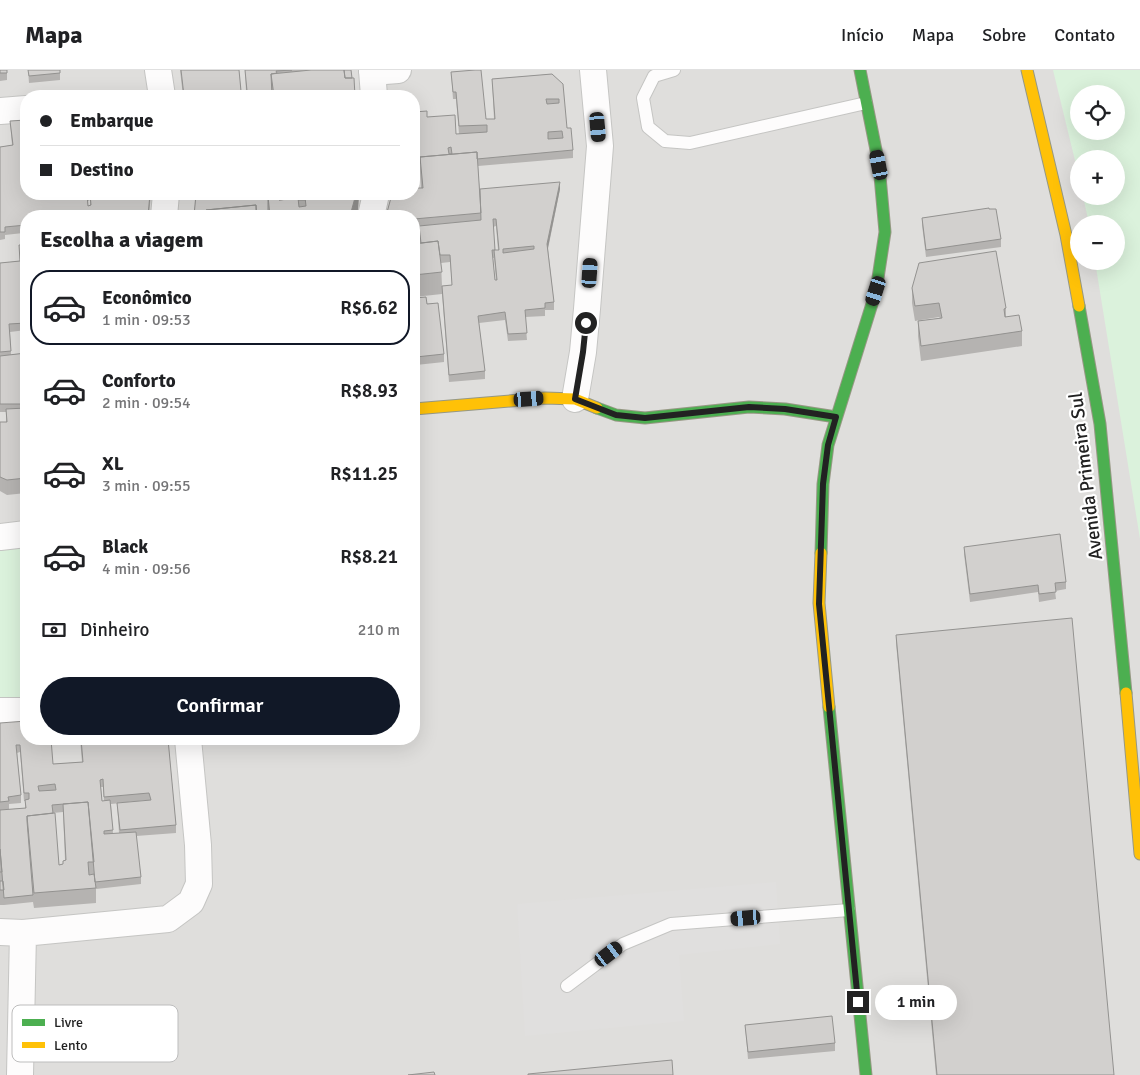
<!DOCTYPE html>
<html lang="pt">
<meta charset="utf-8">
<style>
:root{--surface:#fff;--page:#f6f6f6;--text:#202124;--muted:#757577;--line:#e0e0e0;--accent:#111827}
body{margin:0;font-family:Signika,sans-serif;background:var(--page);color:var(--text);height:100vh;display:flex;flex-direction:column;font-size:19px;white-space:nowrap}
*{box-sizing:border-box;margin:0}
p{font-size:16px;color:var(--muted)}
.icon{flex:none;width:28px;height:28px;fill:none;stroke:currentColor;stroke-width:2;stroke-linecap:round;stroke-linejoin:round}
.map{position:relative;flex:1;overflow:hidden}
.side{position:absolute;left:20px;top:140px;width:400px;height:535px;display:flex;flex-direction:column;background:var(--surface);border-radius:20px;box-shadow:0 5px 20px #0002}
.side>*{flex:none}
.guide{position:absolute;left:20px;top:20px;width:400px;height:110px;border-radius:20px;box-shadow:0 5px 20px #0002;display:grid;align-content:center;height:110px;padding:0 20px;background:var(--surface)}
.tools{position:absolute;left:1070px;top:15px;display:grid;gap:10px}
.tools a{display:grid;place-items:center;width:55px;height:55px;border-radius:50%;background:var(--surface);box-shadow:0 5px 20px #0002;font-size:25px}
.end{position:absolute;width:22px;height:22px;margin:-11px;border:6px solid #222;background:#fff;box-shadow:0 0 0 2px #fff}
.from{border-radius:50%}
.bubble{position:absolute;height:35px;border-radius:18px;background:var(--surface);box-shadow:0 5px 20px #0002;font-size:16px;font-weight:600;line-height:35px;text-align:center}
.car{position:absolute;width:15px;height:30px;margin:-15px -8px;border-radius:6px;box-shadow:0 0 4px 1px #0007;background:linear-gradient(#222 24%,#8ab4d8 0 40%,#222 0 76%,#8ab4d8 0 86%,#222 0)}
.guide b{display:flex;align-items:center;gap:18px;height:48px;font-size:19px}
.guide b+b{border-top:1px solid var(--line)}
.guide i{width:12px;height:12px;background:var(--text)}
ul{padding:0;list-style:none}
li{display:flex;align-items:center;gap:15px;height:75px;margin:0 10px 8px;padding:0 10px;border:2px solid transparent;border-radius:20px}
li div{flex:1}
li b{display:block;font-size:19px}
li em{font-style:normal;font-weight:600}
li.current{border-color:var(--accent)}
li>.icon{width:45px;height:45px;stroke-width:1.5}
h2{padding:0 20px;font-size:22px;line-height:60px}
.pay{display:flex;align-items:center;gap:12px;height:55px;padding:0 20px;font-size:19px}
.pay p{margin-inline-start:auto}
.button{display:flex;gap:10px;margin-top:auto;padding:10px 20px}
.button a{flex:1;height:58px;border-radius:30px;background:var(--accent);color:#fff;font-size:20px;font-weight:600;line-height:58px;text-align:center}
header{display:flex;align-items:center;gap:30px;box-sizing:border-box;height:70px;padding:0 25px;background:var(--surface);border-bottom:1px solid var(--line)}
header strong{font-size:24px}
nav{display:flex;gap:28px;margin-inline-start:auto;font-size:18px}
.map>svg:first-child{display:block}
.residential{fill:#dfdedc;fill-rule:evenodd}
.park{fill:#dbf2dc;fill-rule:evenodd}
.parking{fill:#e0dfde}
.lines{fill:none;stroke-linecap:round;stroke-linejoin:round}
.lane-casing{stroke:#c5c5c3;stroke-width:14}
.street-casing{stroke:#c5c5c3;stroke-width:28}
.fast-casing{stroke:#969884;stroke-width:13}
.slow-casing{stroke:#969884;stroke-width:13}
.lane{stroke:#fdfcfc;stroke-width:12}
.street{stroke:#fdfcfc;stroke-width:26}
.fast{stroke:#4caf50;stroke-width:11}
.slow{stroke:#ffc107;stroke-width:11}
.wall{fill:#b5b3b1;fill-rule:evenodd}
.shaded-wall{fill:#939290}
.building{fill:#d2d0ce;stroke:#939290;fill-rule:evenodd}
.route{stroke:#222;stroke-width:6}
.labels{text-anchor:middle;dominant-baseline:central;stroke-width:4.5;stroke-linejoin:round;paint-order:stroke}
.street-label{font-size:19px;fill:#222;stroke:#fff}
.key{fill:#fff;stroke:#bdbdbd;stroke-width:1}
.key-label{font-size:14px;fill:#222}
</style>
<header>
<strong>Mapa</strong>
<nav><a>Início</a><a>Mapa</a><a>Sobre</a><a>Contato</a></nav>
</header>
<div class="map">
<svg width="1140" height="1005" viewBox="0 0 1140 1005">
<rect width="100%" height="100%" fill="#efeeeb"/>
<path class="residential" d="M0,0h1140v1005h-1140zM1079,24h37v37h-37zM26,26h388v98h-388zM1079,89h37v37h-37zM26,146h388v523h-388zM1079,154h37v37h-37z"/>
<path class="park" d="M1053,0h87v469l-45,-278h21v-37h-27l-6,-28h33v-37h-37v18zM1079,24h37v37h-37z
M26,455v193l-26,-6v-185z"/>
<path class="parking" d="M776,812l4,62 -101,11 5,66 -159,15 -8,-132z"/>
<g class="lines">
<g class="lane-casing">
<path id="lane" d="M674,0l-20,6 -11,22 5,29 17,14 25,2 176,-40
M567,916l56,-42 48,-20 178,-14"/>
</g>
<g class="street-casing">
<path id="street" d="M158,0l4,26
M372,0l2,26
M372,2l26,-2
M0,41l26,-2
M164,146l2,-22
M371,146l5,-22
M575,329l8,-47 4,-43 13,-163 -7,-76
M0,467l26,-3
M0,641h26
M0,862l23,1 145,-14 23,-17 8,-18 -1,-39 -10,-106
M20,1005l3,-142"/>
</g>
<g class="fast-casing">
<path id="fast" d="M1079,236l21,118 26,269
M597,338l19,7 29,3 104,-11 36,2 51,8
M821,483l2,-69 5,-39 48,-154 9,-59 -6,-67 -19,-95
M829,637l37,368"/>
</g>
<g class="slow-casing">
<path id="slow" d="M1027,0l39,165 13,71
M414,339l131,-11 30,1 22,9
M821,483l-2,50 10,104
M1126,623l14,161"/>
</g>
<use href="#lane" class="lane"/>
<use href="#street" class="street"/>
<use href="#fast" class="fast"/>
<use href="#slow" class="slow"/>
</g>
<path class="wall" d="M0,0l7,3v7l-7,1z
M28,0h32v10l-31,3z
M180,0h59l2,21h5l-1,-21h106l4,26h-172z
M451,2l35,47h8l-2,-40 60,-5 21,76v8l-95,8 2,30 80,-7 -12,60 6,53v8h-9v6l-20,1 2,23 -19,1 -3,-21 -26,3 6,48v8l-36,3 -7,-88 -28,3v-53l6,-1 -1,-10 -5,1v-18l7,-28 -1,-16h-6v-60l13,5 29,17h3l-3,-35h-3zM496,156l2,24h-3l-2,-23zM493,188h1l2,22h-1zM450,192l2,23 -10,1 -1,-23z
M10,51l16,73h125l-2,22h-123v114l-16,2 1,23 15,-2v140l-19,2 -7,-4v-68l6,-1v-10h-6v-149l20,-2 -1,-16h5l-1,-12 -18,2v4l-5,1v-93l12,-2zM90,130v5l-2,1v-5z
M196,124h163l-1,15 -2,7h-162z
M989,139l12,30v8l-75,10 -4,-32v-7z
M912,218l94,20v9l16,14v15l-101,15 -3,-25v-15l22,-3 -1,-1 -24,4 -3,-18z
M414,228l13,6 17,50v8l-28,3 -1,-14h-1z
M964,477l102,35v7l-11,2 1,8 -17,3 -1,-10 -68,10 -6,-48z
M896,565l218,440h-178l-40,-432z
M0,653l53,41 29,-2 -2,-23h88l8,86v8l-40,3 5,41v7l-45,5v14l-62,5 -1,-6 -29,3h-4v-95l25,-2v-7h-1l-4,-49 -3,1 4,42v8l-12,1v5l-9,1zM101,717h2l1,14h-2zM149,730l-32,3 2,30 -6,1 -2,-30zM63,742l2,48 -2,1v3l-4,1 -6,-52z
M745,955l90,18v8l-87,8z"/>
<path class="shaded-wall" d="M560,112v7l-13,63v-8z
M356,124h2v15l-2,7h-6z
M358,124h1l-1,15z"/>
<path class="building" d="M0,0h7v3h-7z
M28,0h32v3l-31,3z
M181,0h58l2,21h6l-2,-21h47l-16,1 1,2 -6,1 1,22h-71v-1l-17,1z
M311,0h33l1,8h9l1,18h-81l-3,-22z
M344,0h7l1,8h-7z
M475,0h6l5,49h9l-3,-40 60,-5 11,10 4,44h4l2,22 -96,9v-7l-57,5v7l-6,1v-53l13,-1v6l28,-2 1,19 31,-2v-7l-28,1 -3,-34h-3l-2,-20zM546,29h13v4l-12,1zM562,61l1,7 -15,1v-7zM451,77l1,7h-3l-1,-6z
M26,50v74h14v4l31,-3v-1h16l1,12 3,-1 -1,-11h60l-2,22h-89l-1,-4 -4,1v3h-28v9l-21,2v5h-5v-85l13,-2 -3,-24z
M477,82l4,61 -67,6v-3h-28l6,-22h22v-6h9l-3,-31z
M560,112l-13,62 7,58 -9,1v5l-20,2 2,23 -19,1 -3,-22 -27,4 7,55 -36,4 -7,-89 10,-1 -2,-30h-10l-2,-14 -17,2 -2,-17 62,-6 -1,-31zM493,149h3l3,31h-5l3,30h-2l-3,-30h3zM534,176v3l-31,4v-4z
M196,124h82v2h-10v15l-12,1v-7l-50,5v6h-12z
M278,124h49v1l-22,2v3h-7v-2l-19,2z
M327,124h29l-6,22h-80l-2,-20h10l1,4 19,-2 1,9 7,-1 -1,-9 22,-2z
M256,135l1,11h-51v-6z
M989,138v1h7l5,30 -75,11 -4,-32z
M23,160h3v93l-17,1 2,27 -11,1v-89l20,-2 -1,-16h5z
M438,171l4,31 -28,3v-31z
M996,181l10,57 -2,1 1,8 14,-2 3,16 -101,15 -3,-25 24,-3 -3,-15 -24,3 -3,-18 7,-25z
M426,227l1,7 11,-1 6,51 -28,3 -1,-13h-1v-46z
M26,283v51h-26v-48z
M26,338v70l-19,2 -7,-3v-55h7l-1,-13z
M1060,464l6,48 -11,1 1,9 -17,2 -1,-9 -68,9 -6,-47z
M1072,548l42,457h-177l-41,-440z
M26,651v18h25l2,25 30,-2 -2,-23h87l8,86 -56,5 -3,-27 34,-3 -2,-7 -45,4 -1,-18 -3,1 2,21 8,-1 3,30 -9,1v3l32,-2 5,45 -46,5 -7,-80 -36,3 1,8 -26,3v5l6,74 -29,3 -4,-49v-39l26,-2 -1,-8 4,-1v-6h-5l-4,-48h-4l5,50 -13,2 1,4 -9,1v-79zM55,714l1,6 -17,1 -1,-5z
M88,732l6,60h-6l1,13 5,-1 2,14 -62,5 -7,-77 28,-3 4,52 4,-1v-3l3,-1 -3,-56z
M0,779l2,23h-2z
M0,811h3l1,9h-4z
M832,946l3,27 -87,9 -3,-27z
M672,990l1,15h-145v-1z
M434,1002l1,3h-27z"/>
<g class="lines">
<path class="route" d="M586,253l-3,29 -8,47 41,16 29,3 104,-11 36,2 51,8 -8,28 -5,39 -4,120 39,398"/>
</g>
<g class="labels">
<g class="street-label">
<text transform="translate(1086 406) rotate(-97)">Avenida Primeira Sul</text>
</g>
</g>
<rect x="12" y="935" width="166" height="57" rx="8" class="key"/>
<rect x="22" y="949" width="23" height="7" fill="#4caf50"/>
<rect x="22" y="972" width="23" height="6" fill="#ffc107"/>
<g class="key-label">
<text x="54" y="957">Livre</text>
<text x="54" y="980">Lento</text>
</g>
</svg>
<div class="tools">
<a><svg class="icon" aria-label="locate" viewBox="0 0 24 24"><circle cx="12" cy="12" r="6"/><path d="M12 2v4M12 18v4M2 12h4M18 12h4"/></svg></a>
<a>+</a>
<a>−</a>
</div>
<i class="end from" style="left:586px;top:253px"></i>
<i class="end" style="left:858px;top:932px"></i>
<div class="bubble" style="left:875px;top:915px;width:82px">1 min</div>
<i class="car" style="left:598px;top:57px;rotate:175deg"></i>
<i class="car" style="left:879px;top:95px;rotate:349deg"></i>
<i class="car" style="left:590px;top:203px;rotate:4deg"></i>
<i class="car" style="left:876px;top:221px;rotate:198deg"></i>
<i class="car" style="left:529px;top:329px;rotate:86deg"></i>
<i class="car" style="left:746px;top:848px;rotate:265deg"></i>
<i class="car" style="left:609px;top:884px;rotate:53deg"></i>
<div class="guide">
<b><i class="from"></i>Embarque</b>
<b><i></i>Destino</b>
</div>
<section class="side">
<h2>Escolha a viagem</h2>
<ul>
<li class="current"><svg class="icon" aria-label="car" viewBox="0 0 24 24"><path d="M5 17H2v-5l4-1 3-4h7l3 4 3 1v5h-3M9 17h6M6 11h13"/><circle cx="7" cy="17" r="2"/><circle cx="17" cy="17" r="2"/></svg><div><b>Econômico</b><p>1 min · 09:53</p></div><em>R$6.62</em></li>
<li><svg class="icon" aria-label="car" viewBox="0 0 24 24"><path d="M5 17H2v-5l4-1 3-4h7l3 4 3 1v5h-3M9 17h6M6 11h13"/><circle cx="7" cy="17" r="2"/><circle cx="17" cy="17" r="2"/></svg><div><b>Conforto</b><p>2 min · 09:54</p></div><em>R$8.93</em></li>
<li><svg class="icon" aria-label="car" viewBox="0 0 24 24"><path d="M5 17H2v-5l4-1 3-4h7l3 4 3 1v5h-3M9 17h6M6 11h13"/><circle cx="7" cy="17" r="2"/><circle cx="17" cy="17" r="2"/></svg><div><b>XL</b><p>3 min · 09:55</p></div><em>R$11.25</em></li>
<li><svg class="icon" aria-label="car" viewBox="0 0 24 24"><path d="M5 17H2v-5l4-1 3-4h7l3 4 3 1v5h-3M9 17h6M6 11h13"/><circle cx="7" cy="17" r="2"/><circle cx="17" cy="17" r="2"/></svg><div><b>Black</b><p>4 min · 09:56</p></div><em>R$8.21</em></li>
</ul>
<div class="pay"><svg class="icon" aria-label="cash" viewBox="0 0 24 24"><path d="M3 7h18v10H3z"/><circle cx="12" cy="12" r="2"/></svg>Dinheiro<p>210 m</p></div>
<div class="button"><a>Confirmar</a></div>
</section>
</div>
